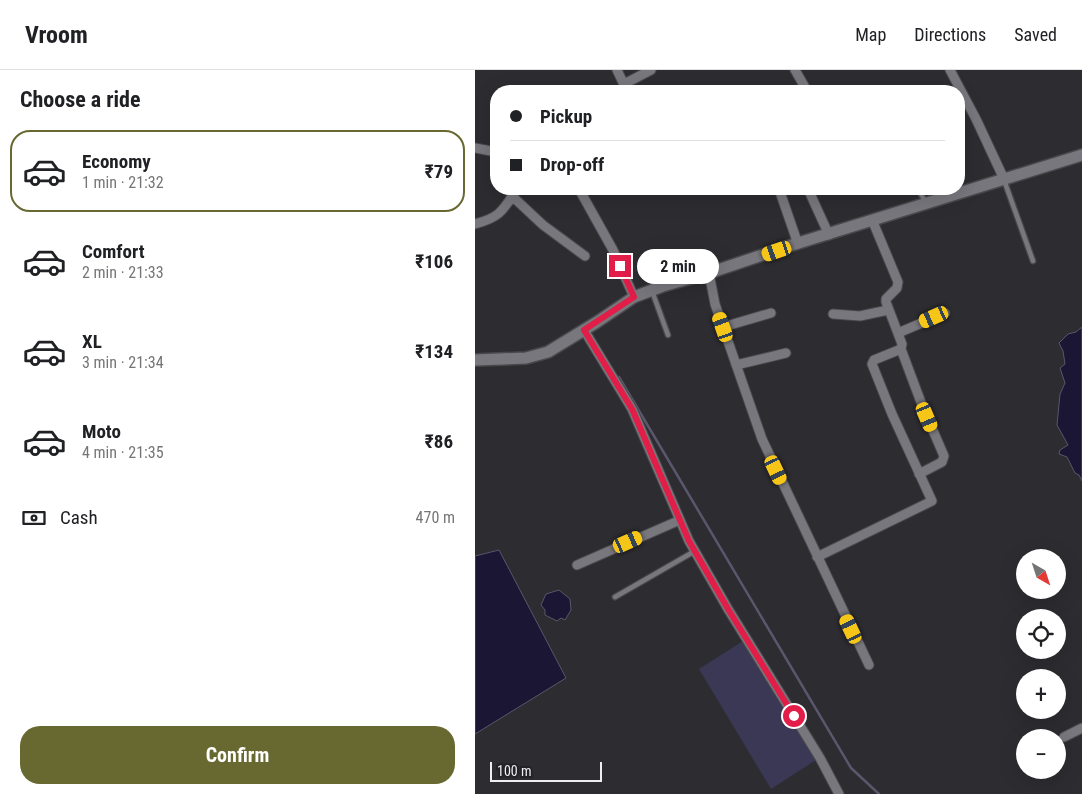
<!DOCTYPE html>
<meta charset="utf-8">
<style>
:root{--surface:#fff;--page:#f2f2f2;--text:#202124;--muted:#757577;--line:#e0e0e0;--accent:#686831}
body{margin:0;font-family:"Roboto Condensed",sans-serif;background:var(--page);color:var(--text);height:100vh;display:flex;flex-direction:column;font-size:19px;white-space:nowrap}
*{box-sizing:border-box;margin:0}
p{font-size:16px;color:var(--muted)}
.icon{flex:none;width:28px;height:28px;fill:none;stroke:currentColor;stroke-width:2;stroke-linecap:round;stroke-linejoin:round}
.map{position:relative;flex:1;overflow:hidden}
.drawer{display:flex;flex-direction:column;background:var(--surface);width:475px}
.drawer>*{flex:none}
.guide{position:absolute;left:15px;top:15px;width:475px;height:110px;border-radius:20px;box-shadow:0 5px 20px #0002;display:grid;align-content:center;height:110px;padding:0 20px;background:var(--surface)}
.needle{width:32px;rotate:141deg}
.fabs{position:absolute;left:541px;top:479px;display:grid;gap:10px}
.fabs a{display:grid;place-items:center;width:50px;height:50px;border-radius:50%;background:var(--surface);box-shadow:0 5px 20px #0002;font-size:25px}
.scale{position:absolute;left:15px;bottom:12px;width:112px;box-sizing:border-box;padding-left:5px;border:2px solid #eeeef1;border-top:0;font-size:14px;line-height:18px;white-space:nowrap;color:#eeeef1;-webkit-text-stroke:4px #232227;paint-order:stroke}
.end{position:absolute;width:22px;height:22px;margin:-11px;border:6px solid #e11d48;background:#fff;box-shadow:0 0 0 2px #fff}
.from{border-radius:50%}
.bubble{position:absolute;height:35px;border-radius:18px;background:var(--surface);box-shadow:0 5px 20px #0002;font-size:16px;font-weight:700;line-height:35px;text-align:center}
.car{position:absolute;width:15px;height:30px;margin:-15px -8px;border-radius:6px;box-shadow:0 0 4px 1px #0007;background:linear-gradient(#f5c518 24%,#345 0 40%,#f5c518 0 76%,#345 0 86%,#f5c518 0)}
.guide b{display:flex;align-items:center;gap:18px;height:48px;font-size:19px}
.guide b+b{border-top:1px solid var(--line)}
.guide i{width:12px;height:12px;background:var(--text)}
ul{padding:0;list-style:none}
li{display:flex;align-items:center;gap:15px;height:82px;margin:0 10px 8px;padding:0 10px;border:2px solid transparent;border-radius:20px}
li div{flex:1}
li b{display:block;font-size:19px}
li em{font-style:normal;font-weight:700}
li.active{border-color:var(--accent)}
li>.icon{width:45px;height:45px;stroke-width:1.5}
h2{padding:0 20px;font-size:22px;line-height:60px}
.pay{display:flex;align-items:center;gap:12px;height:55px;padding:0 20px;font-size:19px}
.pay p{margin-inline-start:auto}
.cta{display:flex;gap:10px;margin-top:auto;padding:10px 20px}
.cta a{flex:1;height:58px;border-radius:20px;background:var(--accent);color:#fff;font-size:20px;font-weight:700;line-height:58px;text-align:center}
header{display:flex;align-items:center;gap:30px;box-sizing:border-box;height:70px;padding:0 25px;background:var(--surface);border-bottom:1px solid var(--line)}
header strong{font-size:24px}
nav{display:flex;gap:28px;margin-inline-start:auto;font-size:18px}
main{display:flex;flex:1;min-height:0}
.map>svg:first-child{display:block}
.green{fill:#3a3854}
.water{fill:#1a1633;stroke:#5a576c}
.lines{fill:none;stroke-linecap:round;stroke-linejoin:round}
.stream{stroke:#5a576c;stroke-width:2.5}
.lane-casing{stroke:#49494d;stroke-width:7}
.street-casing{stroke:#49494d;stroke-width:11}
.secondary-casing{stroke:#49494d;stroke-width:14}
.lane{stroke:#77777d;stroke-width:4.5}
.street{stroke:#77777d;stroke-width:9}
.secondary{stroke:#77777d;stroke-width:11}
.route{stroke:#e11d48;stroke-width:6}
</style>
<header>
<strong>Vroom</strong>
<nav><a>Map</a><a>Directions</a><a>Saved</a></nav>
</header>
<main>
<section class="drawer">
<h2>Choose a ride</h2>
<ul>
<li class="active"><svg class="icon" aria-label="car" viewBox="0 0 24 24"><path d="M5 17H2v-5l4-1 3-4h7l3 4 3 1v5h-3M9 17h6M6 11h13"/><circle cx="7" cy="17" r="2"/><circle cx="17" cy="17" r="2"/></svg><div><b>Economy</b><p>1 min · 21:32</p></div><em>₹79</em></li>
<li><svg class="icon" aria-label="car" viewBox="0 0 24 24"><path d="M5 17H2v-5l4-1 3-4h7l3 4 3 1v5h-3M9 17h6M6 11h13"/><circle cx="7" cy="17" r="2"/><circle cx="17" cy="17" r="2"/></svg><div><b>Comfort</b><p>2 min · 21:33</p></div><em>₹106</em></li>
<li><svg class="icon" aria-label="car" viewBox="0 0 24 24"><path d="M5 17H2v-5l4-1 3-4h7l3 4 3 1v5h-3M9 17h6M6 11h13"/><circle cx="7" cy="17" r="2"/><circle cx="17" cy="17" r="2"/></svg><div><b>XL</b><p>3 min · 21:34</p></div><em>₹134</em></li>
<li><svg class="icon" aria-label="car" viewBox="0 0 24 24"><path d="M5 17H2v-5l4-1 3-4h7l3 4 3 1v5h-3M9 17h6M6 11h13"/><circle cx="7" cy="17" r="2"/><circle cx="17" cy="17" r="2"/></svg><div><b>Moto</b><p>4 min · 21:35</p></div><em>₹86</em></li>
</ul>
<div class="pay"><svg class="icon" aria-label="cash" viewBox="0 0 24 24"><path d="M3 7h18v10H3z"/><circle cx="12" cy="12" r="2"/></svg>Cash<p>470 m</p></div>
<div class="cta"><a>Confirm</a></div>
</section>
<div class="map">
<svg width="607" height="724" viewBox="0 0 607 724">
<rect width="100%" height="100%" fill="#2c2c31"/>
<path class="green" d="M271,569l73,119 -48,31 -72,-120z"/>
<path class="water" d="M607,257v154l-3,-6 -4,-2 -8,-16 -8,-3 1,-4 8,-5 -11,-20 3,-31 5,-11 -5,-15 5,-4 -2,-13 -4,-8 9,-9 8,-2z
M24,480l67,128 -91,56v-178z
M84,520l11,9 1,11 -6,10 -4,-2 -4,3 -12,-6v-5l-4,-5 5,-11z"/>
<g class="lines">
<path class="stream" d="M144,307l232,391 28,26"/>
<g class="lane-casing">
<path id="lane" d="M529,110l29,81
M443,119l8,14
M177,221l16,44
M140,527l80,-46"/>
</g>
<g class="street-casing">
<path id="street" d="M142,0l10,21
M320,0l11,19 -2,2
M475,0l26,49 28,60
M149,14l27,-14
M0,78l21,4
M104,119l34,61 21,47
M304,119l19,55
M333,119l21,46
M37,126l31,29 42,31
M0,154c26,-7 28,-14 42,-35
M234,203l6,31 47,135 107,226
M358,244l27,2 28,-6
M248,257l48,-14
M109,260l48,79 57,132 39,68 92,149 19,36
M423,263l47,-20
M426,279l21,56 22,51 -2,6 -23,12
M261,295l50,-12
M342,487l115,-56 -40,-87 -20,-50 2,-4 27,-11 1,-5 -16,-42v-3l11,-11 1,-6 -25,-60
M102,495l103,-45
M589,667l18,-9"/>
</g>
<g class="secondary-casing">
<path id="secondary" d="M0,290l51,-2 22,-6 49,-30 37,-25 29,-11 46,-13 83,-28 290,-90"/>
</g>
<use href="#lane" class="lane"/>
<use href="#street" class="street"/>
<use href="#secondary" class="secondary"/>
</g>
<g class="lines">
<path class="route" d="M145,196l14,31 -50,33 48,79 57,132 39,68 66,107"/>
</g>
</svg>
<div class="fabs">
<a><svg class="needle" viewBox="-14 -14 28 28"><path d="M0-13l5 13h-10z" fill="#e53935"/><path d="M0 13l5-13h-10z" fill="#757577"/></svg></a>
<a><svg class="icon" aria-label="locate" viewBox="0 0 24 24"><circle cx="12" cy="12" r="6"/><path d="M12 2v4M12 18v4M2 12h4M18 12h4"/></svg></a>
<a>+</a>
<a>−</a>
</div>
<div class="scale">100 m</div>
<i class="end from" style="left:319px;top:646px"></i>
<i class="end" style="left:145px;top:196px"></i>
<div class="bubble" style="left:162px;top:179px;width:82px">2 min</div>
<i class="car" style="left:302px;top:181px;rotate:251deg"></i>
<i class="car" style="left:459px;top:247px;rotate:246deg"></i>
<i class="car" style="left:248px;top:257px;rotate:341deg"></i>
<i class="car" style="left:452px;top:347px;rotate:157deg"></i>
<i class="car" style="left:301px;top:400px;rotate:155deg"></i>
<i class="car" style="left:153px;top:472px;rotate:66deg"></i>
<i class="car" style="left:376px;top:559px;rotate:335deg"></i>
<div class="guide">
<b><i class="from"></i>Pickup</b>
<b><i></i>Drop-off</b>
</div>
</div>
</main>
